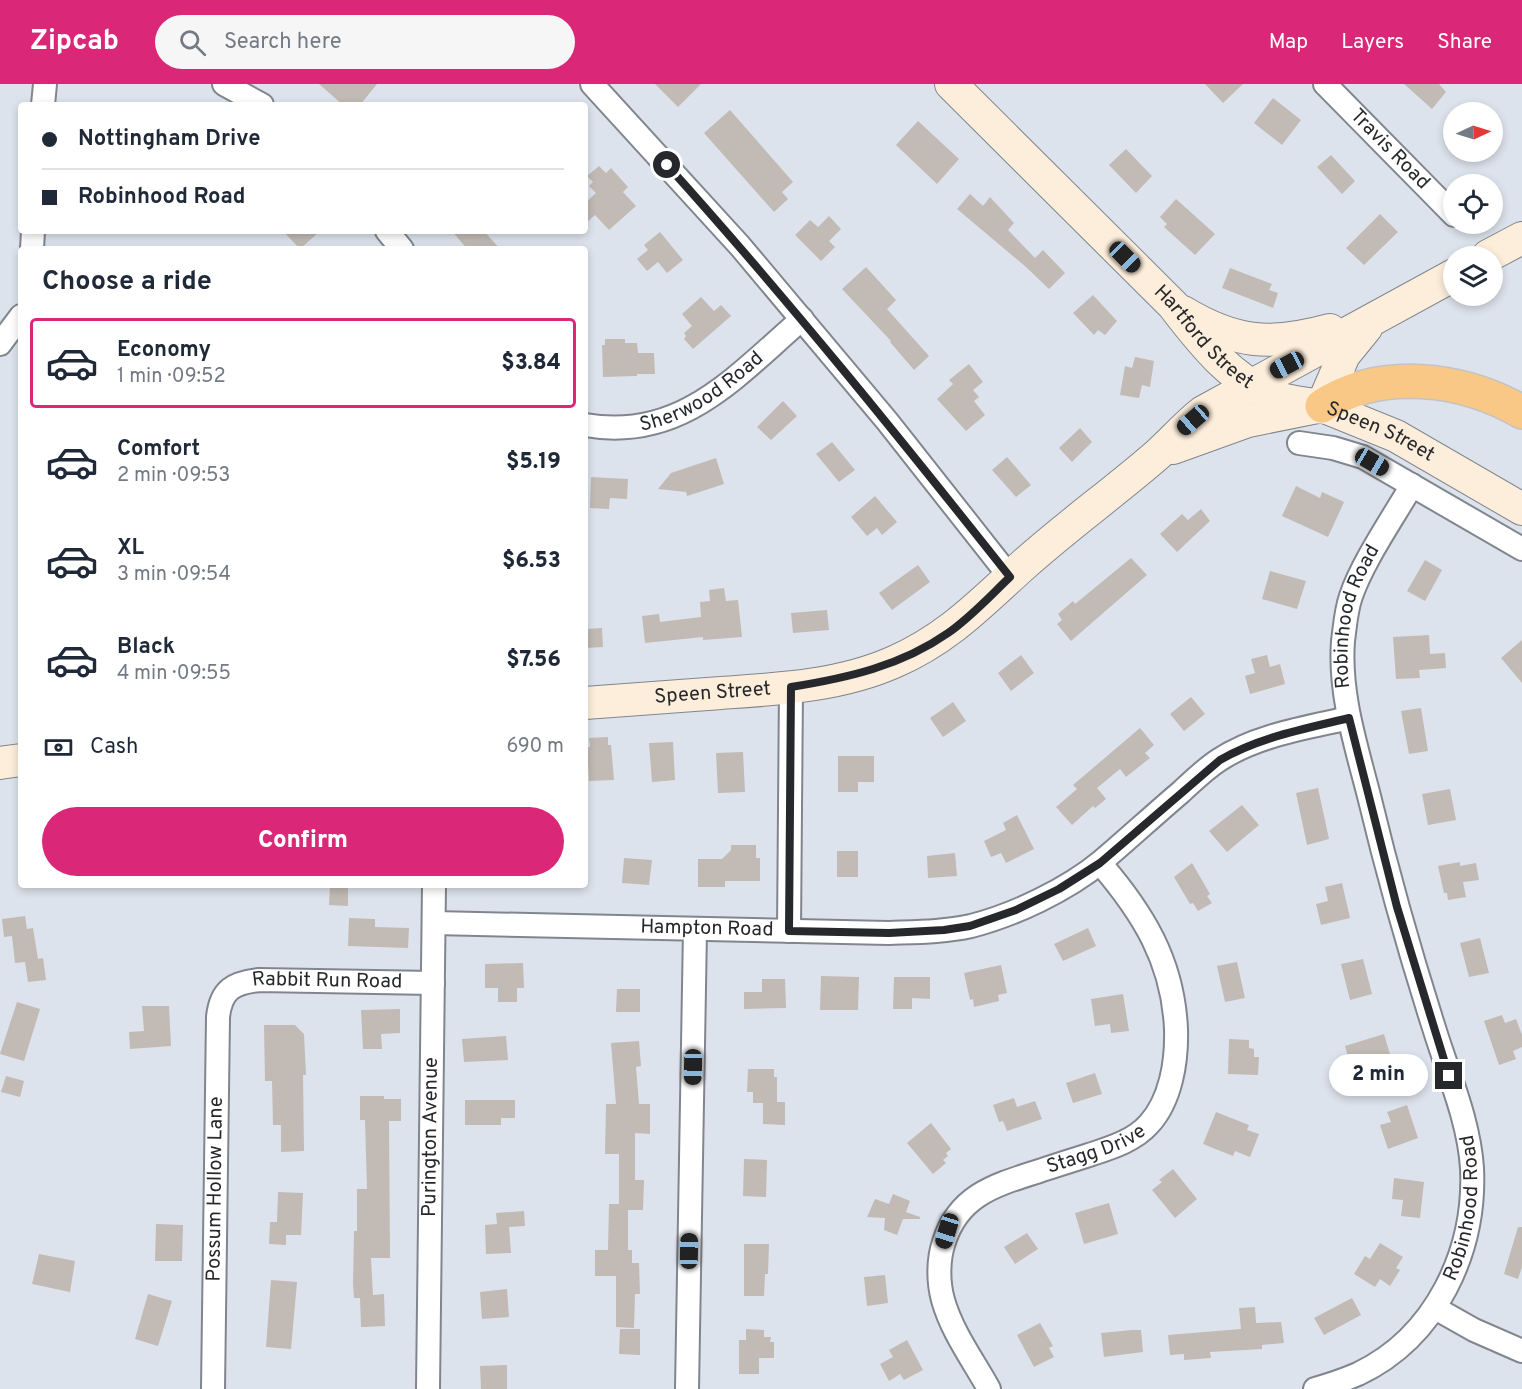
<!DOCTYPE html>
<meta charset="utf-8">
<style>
:root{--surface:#fff;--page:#f6f6f7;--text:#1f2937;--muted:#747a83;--line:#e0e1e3;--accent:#db2777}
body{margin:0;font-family:Overpass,sans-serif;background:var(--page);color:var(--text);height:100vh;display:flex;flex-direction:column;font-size:22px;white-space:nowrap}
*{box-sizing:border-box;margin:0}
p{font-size:20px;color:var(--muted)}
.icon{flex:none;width:33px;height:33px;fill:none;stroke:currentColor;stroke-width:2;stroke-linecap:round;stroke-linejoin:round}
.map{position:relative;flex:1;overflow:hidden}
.drawer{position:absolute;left:18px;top:162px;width:570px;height:642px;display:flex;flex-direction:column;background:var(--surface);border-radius:6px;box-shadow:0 3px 9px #0003}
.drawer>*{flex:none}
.hud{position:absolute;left:18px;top:18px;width:570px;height:132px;border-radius:6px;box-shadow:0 3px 9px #0003;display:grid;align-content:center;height:132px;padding:0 24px;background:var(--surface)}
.needle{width:39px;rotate:86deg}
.buttons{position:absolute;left:1443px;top:18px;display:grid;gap:12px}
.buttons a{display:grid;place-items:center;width:60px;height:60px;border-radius:50%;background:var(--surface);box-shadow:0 3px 9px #0003;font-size:30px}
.end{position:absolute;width:27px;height:27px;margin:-14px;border:8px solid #26282b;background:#fff;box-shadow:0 0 0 3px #fff}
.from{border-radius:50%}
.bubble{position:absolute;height:42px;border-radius:21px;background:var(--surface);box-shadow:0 3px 9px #0003;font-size:20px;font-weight:800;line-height:42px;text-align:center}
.car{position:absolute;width:18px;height:36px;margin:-18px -9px;border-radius:8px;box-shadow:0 0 4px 2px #0007;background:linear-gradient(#222 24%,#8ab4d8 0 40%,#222 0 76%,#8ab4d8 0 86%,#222 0)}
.hud b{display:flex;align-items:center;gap:21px;height:57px;font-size:22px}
.hud b+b{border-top:2px solid var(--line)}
.hud i{width:15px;height:15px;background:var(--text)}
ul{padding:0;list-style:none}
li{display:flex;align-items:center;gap:18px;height:90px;margin:0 12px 9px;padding:0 12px;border:3px solid transparent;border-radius:6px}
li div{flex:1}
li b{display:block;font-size:22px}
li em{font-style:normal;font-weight:800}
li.on{border-color:var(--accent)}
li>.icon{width:54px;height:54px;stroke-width:1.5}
h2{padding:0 24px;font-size:27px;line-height:72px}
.pay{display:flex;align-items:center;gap:15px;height:66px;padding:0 24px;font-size:22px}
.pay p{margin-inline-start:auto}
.action{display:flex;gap:12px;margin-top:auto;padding:12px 24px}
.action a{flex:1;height:69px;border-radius:36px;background:var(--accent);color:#fff;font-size:24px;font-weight:800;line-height:69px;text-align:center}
header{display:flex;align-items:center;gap:36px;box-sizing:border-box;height:84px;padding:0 30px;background:var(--accent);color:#fff}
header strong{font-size:28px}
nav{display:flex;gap:33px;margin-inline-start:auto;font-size:21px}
.search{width:420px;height:54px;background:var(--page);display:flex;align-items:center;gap:15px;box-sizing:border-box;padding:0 21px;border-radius:33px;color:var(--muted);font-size:22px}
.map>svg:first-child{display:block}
.building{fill:#c2bab4}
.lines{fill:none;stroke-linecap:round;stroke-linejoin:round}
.street-casing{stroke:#81868e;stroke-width:26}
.secondary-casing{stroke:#81868e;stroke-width:34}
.highway-casing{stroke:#c2c3c4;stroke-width:36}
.street{stroke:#fff;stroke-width:22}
.secondary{stroke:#fdeedb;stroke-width:32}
.highway{stroke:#f9c886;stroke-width:33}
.route{stroke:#26282b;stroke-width:8}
.labels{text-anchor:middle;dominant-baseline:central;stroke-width:4.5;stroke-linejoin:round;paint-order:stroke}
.street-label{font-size:20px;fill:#26282b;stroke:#eaf1f9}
</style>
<header>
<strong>Zipcab</strong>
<div class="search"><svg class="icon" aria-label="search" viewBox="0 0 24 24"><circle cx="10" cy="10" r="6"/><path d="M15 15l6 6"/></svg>Search here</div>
<nav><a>Map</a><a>Layers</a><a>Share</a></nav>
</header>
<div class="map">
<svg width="1522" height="1305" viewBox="0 0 1522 1305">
<rect width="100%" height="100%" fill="#dde3ec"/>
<path class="building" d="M319,0h58l-17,21h-17z
M655,0h46l-23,23z
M1205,0h38l-20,19z
M1404,0h35l7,8 -14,17z
M1273,14l28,22 -19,25 -28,-22z
M730,26l63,72 -11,10 6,7 -14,13 -70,-79z
M918,37l41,38 -22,25 -41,-39z
M1126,65l26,27 -16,17 -27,-28z
M1331,71l24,26 -13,13 -25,-27z
M599,82l7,7 5,-5 17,19 -5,5 13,14 -27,24 -14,-15 -10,9v-21l11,-10 -7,-7 4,-4 -6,-6z
M970,110l13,12 7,-9 24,26 -6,7 27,28 8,-8 22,23 -16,16 -23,-22 -69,-58z
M1176,115l39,35 -20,21 -31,-28 3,-3 -7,-7z
M1380,130l18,18 -34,33 -18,-17z
M829,132l12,13 -12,12 6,6 -14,14 -26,-26 15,-15 8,7z
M283,147h37l-20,18z
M452,147h32l16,18h-33z
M660,148l23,28 -16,13 -9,-11 -11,9 -10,-12 11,-9 -4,-5z
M866,183l30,33 -9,9 42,47 -15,14 -24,-28 1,-1 -49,-52z
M1230,184l42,16 -3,6 9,3 -5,15 -51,-20z
M1093,211l24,26 -12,14 -7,-5 -4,5 -21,-22z
M701,213l13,14 7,-6 10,11 -38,33 -9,-10 2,-3 -2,-3 8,-7 -10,-12z
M605,255h20v4h12l1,10h16l1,21h-18v2l-34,1 -1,-32h3z
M1135,273l19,4 -4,26 -8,-2 -3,13 -19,-3 5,-29 7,2z
M969,280l14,18 -10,8 6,7 -5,4 11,14 -19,16 -29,-32 16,-15 -4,-4z
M783,317l14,15 -26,24 -14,-13z
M1080,344l12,14 -20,20 -13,-14z
M832,358l23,28 -16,12 -23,-28z
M1007,373l24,28 -15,12 -24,-27z
M716,374l8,26 -37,12 -1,-4 -28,-3 13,-16z
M591,393l37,2 -1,20 -17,-1 -1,11 -19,-1z
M1296,402l24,12 2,-6 22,10 -16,35 -46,-21z
M875,412l22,26 -15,13 -5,-7 -10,8 -16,-19z
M1201,425l9,12 -33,31 -17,-18 22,-20 6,6z
M1131,474l16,17 -76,66 -14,-17 5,-4 -4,-6 15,-13 2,3z
M1425,476l17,10 -17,31 -18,-10z
M918,481l12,17 -38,28 -13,-17z
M1270,487l36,10 -9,28 -35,-10z
M724,504l2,13 12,-1 4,37 -39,3v-3l-58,6 -3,-27 17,-2 1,8 41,-5 -1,-15 10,-1 -1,-11z
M827,526l2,20 -36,3 -2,-20z
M602,544l1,19 -18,1v-19z
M1429,551l1,19 15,-1 1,15 -27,2 1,8 -24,1 -3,-42z
M1522,556v43l-21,-25z
M1021,571l13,18 -23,18 -13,-18z
M1267,571l3,12 10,-3 5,20 -35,10 -5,-18 10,-3 -4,-14z
M1191,613l14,17 -21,17 -14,-17z
M953,618l13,19 -23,16 -13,-19z
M1421,624l7,43 -19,3 -8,-43z
M1140,644l14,17 -9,8 5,5 -24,19 -6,-8 -23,19 9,11 -11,9 -2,-2 -21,19 -16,-18 21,-18 -4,-4z
M608,653v8h3l3,35 -25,1 -2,-34h3l-1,-9z
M673,658l2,38 -23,2 -3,-39z
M743,668l2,40 -27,1 -2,-40z
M838,672h36v26h-16v10h-20z
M1318,704l11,51 -22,6 -11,-52z
M1450,705l6,31 -28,5 -6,-31z
M1242,721l17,20 -32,27 -18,-21z
M1017,731l17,34 -28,14 -5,-10 -10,4 -7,-16 22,-11 -3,-7z
M731,761h25v13h4v23h-35v6h-27v-28h24l9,-9z
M837,767h21v26h-21z
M955,769l2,23 -29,2 -1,-22z
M624,774l28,2 -3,25 -27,-2z
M1460,778v4l16,-3 3,17 -16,2 3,15 -18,3 -1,-7h-3l-6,-27z
M1192,779l18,31 -3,2 5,7 -14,8 -5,-8 -3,1 -16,-27z
M1342,799l8,35 -29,7 -5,-21 12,-3 -3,-14z
M330,801h18v21l-19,-1z
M25,832l2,13 6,-1 5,31 5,-1 3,22 -18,2 -3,-20 -10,1 -3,-27 -8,1 -2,-18z
M349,834l26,1v8l34,1 -1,20 -60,-2z
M1088,844l8,18 -33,15 -9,-17z
M1480,854l9,35 -20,4 -9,-34z
M1363,875l9,35 -22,6 -9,-36z
M1237,878l8,36 -20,4 -8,-36z
M523,879l1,25h-7v14h-19v-14h-13v-24z
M1001,881l6,28 -9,2 1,6 -25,6 -1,-8 -3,1 -6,-27z
M821,892l38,1 -1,33h-38z
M894,893h36v22l-18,-1v11h-19z
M762,895h23l1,29 -42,1v-17h18z
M617,905h23v23h-24z
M1123,910l6,37 -18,2 -1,-9 -15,2 -4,-27z
M17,918l23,7 -16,52 -24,-7z
M142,922h27l2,40 -41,3 -1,-17 15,-1z
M400,925v24l-19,1 1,15h-19l-2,-39z
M1502,931l3,8 11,-4 6,16v12l-9,4 3,8 -17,6 -15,-44z
M264,941h31l9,9 2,41h-3l1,76 -23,1v-27h-8l-1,-44h-7z
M1384,950l10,34 -30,9 -2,-9 -10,3 -7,-25z
M506,952l2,24 -44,2 -2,-23z
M1229,955l20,1v8l5,1v8h5l-1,18 -30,-1z
M639,957l2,25 -5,1 3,37h11v30l-15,-1v47h9l-1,30h-15v40h4v13h7l1,31h-5l-1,34 -18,-1v-51h-21v-26h13l1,-46h10v-50h-14l1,-50h10l-5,-61z
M748,985h26v8h3v25h8v23l-22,-1v-21h-10v-11h-6z
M1095,989l7,21 -29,9 -7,-20z
M6,992l18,5 -4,16 -19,-5z
M360,1012h24v3h17v22h-12l1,137h-19l2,37 11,-1 1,32 -20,1h-4l-1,-29h-6l-1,-14 1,-53h3v-42h10l-2,-69h-5z
M1014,1014l3,9 18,-6 7,18 -35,12 -4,-10 -4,1 -6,-17z
M465,1016h50v18h-14v7h-36z
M1407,1021l11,33 -30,11 -8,-24 11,-3 -4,-10z
M1216,1028l33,13 -2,5 12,4 -9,23 -15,-6 -2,5 -30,-12z
M931,1039l20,26 -5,4 2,3 -5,4 3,3 -13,11 -26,-31z
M744,1075l23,1 -1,37 -23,-1z
M1173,1085l24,30 -22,19 -23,-28 10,-8 -3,-2z
M1394,1094l30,4 -4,36 -19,-2 2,-16 -11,-1z
M278,1108l25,1 -2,42h-15v10l-17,-1 1,-22h7z
M893,1110l17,7 -4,11 14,5v2h-17l-6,16 -13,-5 1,-12 -18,-1 8,-18 14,5z
M1109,1119l9,31 -34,10 -9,-31z
M524,1127l1,15 -16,1 2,26 -25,1 -1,-29 12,-1 -1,-11z
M156,1140l27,1 -1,36h-27z
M1518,1143h4v40l-4,12 -14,-5z
M1027,1149l11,16 -23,15 -11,-17z
M1380,1159l23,14 -7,11 4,2 -10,16 -10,-7 -5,8 -21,-13 11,-18 5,3z
M744,1160h25l-1,30h-3l-1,22h-20z
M39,1170l36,7 -5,31 -38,-8z
M885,1191l3,28 -21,3 -3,-29z
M271,1196l26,2 -6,67 -25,-2z
M507,1205l2,28 -27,2 -2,-27z
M148,1210l24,7 -14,45 -23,-7z
M1352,1214l9,17 -37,20 -10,-17z
M1255,1223l1,16 25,-1 3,21 -22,2v4l-52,3 1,6 -27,2v-6l-14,1 -2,-20 73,-6 -2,-21z
M1040,1239l13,23 -4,2 5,9 -20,10 -17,-32z
M620,1245h20v26l-21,-1z
M746,1245l18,1v7h7l-1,5h4v16h-15v16h-20v-34h7z
M1132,1246h9l2,22 -39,5 -3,-24z
M907,1256l16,30 -19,10 -4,-6 -11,7 -9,-17 13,-7 -4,-7z
M507,1281v24h-26l-1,-23z"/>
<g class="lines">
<g class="street-casing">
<g id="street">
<path d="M224,0l38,21"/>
<path d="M592,0l148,162 147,175 123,156"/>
<path id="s1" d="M1325,0l129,131"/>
<path d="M43,21l2,-21"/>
<path d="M387,147l15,18"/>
<path d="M32,165l1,-18"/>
<path d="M0,260l21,-28"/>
<path id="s2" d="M585,341c96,17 151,-49 217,-106"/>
<path d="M1299,359l34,5 30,9 159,92"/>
<path id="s3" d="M434,839l455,10c27,-1 55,-1 82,-7 43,-11 96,-36 131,-65 26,-22 52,-46 79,-69 12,-11 24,-23 38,-32 38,-25 87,-32 130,-42"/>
<path d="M789,847l2,-244"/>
<path d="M1435,1224l39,22 48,21"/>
<path id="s4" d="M213,1305l5,-372c3,-28 16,-34 41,-37l174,3"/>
<path id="s5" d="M428,1305l6,-504"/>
<path d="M687,1305l8,-459"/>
<path id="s6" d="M989,1305c-16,-29 -37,-57 -46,-89 -5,-18 -5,-41 1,-58 14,-45 48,-56 89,-69 18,-6 37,-12 56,-18 21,-7 45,-14 60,-31 22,-24 28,-63 27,-95 -3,-68 -33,-116 -76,-166"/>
<path id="s7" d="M1315,1305c14,-4 29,-9 43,-15 78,-37 118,-123 114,-206 -3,-47 -23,-92 -37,-137 -25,-78 -47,-156 -66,-235 -13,-51 -30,-102 -26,-155 2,-15 3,-31 8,-45 12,-35 42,-78 61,-111"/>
</g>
</g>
<g class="secondary-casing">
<g id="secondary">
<path id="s8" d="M951,0l222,221c29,38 63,82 112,95 12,3 25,4 37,6"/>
<path d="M1488,172l34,-18"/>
<path d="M1183,228c53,32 89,34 147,18"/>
<path d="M1322,322l22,-51 22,-27"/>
<path id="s9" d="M1173,364l75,-27 74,-15 74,30 126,73"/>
<path id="s10" d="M585,619c45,-3 91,-7 136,-10 58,-4 119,-7 173,-31 53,-23 85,-57 126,-94 44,-40 92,-74 137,-113 16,-14 29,-30 46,-43l251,-137"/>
<path d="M0,679l21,-3"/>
</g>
</g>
<g class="highway-casing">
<path id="highway" d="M1322,322c59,-39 141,-28 200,6"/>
</g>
<use href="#street" class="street"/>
<use href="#secondary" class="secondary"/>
<use href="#highway" class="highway"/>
</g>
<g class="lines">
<path class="route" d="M667,81c120,133 232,272 343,412 -20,19 -39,40 -62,56 -47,33 -101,45 -157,54l-2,244 100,2 55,-3 26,-4 46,-16 43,-21 41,-26 120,-103c40,-23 84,-31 129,-42l48,189 52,169"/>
</g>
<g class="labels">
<g class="street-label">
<text stroke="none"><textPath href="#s1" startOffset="92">Travis Road</textPath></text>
<text stroke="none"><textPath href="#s8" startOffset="358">Hartford Street</textPath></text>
<text stroke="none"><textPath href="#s2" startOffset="126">Sherwood Road</textPath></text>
<text stroke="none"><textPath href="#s9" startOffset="219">Speen Street</textPath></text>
<text stroke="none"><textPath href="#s7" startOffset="866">Robinhood Road</textPath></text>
<text stroke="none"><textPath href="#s10" startOffset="128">Speen Street</textPath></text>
<text stroke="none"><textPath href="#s3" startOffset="273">Hampton Road</textPath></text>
<text stroke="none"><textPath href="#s4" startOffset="502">Rabbit Run Road</textPath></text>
<text stroke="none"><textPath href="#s5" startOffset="252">Purington Avenue</textPath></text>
<text stroke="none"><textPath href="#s6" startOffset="345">Stagg Drive</textPath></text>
<text stroke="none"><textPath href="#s4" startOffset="200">Possum Hollow Lane</textPath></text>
<text stroke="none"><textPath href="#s7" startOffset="254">Robinhood Road</textPath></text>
</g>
</g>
</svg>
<div class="buttons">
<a><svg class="needle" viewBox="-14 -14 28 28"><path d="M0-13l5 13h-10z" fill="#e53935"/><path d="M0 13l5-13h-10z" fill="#747a83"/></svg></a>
<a><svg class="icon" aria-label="locate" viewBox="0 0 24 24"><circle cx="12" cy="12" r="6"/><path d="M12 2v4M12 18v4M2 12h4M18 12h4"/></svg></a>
<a><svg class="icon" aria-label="layers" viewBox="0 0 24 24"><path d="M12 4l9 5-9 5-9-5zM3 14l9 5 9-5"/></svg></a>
</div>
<i class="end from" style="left:667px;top:81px"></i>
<i class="end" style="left:1449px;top:992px"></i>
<div class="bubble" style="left:1329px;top:970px;width:99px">2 min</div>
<i class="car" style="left:1125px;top:173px;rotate:135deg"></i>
<i class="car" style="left:1287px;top:281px;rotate:242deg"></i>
<i class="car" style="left:1193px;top:336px;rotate:229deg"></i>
<i class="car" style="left:1372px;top:378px;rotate:120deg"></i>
<i class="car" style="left:693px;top:983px;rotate:181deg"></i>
<i class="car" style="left:947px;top:1147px;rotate:197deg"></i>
<i class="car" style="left:689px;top:1167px;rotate:1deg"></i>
<div class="hud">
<b><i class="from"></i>Nottingham Drive</b>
<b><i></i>Robinhood Road</b>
</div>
<section class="drawer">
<h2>Choose a ride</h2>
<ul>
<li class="on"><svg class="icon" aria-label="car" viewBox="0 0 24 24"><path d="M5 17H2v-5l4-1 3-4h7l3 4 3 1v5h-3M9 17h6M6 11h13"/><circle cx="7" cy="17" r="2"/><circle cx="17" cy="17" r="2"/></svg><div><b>Economy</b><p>1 min · 09:52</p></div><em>$3.84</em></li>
<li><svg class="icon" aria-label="car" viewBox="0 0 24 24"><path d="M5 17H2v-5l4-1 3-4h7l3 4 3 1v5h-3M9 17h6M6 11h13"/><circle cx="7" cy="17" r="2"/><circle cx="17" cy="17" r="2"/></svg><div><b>Comfort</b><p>2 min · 09:53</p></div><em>$5.19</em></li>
<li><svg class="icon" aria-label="car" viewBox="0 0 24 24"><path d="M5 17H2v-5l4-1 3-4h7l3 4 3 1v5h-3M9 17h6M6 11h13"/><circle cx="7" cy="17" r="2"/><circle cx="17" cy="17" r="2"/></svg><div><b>XL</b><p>3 min · 09:54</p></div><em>$6.53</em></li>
<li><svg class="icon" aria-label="car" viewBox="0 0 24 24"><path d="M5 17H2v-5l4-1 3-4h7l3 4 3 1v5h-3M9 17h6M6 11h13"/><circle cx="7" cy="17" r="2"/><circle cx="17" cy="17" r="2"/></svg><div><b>Black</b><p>4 min · 09:55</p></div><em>$7.56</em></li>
</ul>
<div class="pay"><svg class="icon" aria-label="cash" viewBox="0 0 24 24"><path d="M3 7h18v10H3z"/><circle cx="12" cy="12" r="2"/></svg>Cash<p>690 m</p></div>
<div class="action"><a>Confirm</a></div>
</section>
</div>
